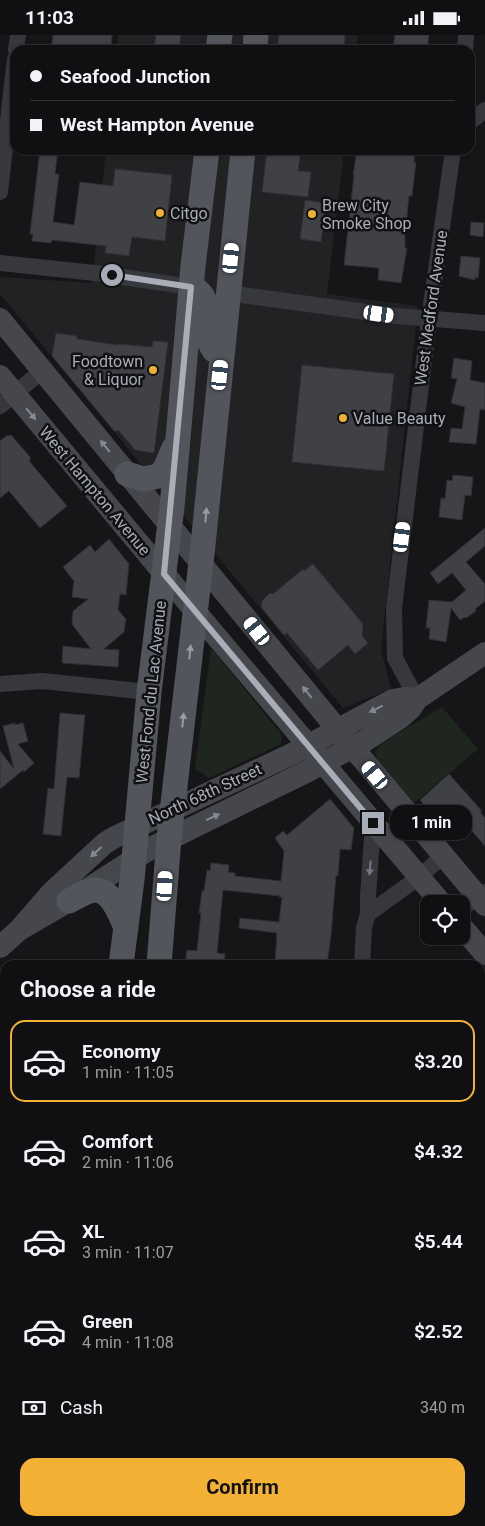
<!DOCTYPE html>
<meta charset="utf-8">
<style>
:root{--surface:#101012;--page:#1e1e20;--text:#f1f3f6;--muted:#9c9d9f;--line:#303032;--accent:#f2b134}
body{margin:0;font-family:Roboto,sans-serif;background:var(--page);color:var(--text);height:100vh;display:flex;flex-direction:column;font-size:19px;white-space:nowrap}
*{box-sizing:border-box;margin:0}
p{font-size:16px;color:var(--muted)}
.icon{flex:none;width:28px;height:28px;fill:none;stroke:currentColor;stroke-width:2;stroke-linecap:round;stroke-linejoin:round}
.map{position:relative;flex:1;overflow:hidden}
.sheet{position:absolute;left:0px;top:925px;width:485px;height:566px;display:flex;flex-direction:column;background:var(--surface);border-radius:15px 15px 0 0;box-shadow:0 1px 4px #0004,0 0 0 1px var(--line)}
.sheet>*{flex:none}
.hud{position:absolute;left:10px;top:10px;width:465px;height:110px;border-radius:15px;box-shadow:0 1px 4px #0004,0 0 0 1px var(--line);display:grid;align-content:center;height:110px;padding:0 20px;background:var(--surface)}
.buttons{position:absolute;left:420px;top:860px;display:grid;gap:10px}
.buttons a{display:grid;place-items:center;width:50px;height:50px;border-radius:10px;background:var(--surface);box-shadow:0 1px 4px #0004,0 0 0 1px var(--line);font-size:25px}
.end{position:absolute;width:22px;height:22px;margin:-11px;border:6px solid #a8adb8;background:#111;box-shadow:0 0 0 2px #111}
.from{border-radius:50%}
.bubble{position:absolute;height:35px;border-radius:15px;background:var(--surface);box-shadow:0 1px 4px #0004,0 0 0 1px var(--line);font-size:16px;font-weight:700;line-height:35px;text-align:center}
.car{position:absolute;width:15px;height:30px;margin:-15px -8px;border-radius:6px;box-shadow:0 0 4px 1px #0007;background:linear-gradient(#fff 24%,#345 0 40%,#fff 0 76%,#345 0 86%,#fff 0)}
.hud b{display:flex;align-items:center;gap:18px;height:48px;font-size:19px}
.hud b+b{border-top:1px solid var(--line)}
.hud i{width:12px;height:12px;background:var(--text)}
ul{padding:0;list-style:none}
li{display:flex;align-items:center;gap:15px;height:82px;margin:0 10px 8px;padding:0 10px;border:2px solid transparent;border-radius:15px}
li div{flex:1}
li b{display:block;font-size:19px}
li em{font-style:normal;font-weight:700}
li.on{border-color:var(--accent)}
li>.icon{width:45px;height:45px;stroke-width:1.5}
h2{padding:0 20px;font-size:22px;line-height:60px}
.pay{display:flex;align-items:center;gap:12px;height:55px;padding:0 20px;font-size:19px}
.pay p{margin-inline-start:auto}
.primary-button{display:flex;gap:10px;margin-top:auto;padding:10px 20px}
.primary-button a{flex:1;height:58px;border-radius:15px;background:var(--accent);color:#111;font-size:20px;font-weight:700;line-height:58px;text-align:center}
.status{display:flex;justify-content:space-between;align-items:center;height:35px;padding:0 25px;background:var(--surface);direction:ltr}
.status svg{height:14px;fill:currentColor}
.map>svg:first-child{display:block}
.built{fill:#222225}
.green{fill:#1e261f}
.building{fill:#404145;stroke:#303034}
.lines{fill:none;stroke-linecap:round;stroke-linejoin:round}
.street{stroke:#37383d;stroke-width:16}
.secondary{stroke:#45474d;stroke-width:22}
.primary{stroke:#53555c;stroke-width:25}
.highway{stroke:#63666e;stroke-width:28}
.oneway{fill:#858993}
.oneway2{fill:#979ba6}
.oneway3{fill:#757881}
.route{stroke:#a8adb8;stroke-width:6}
.poi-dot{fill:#f2b134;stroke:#111113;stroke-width:2}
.labels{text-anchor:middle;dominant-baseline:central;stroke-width:5;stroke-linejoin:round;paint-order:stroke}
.poi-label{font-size:16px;fill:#a8adb8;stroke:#111113;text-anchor:start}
.street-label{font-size:16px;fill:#a8adb8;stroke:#111113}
</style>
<div class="status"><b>11:03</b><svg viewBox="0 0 49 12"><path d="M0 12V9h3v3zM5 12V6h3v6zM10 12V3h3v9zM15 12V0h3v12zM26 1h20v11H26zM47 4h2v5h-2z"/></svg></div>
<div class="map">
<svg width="485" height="1491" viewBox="0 0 485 1491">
<rect width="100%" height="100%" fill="#161618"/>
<path class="built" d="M118,0h240l-2,15h-240z
M106,115h238l-17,144 91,12 -37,344 10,39 -48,19 -343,-414v-17l92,6z
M5,946v141l-5,33v-170z"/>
<path class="green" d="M211,613l70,86v10l-72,34 -14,-9z
M442,672l36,42 -64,54 -37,-43 -2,-8 7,-9z
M5,1413v57l-5,-1v-45z"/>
<path class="building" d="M53,0h59l-1,13 -9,-1v3h-51z
M156,0h25l-2,15h-25z
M279,0h66l-1,15h-67z
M395,0h34l-2,15 -34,-3z
M40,115h18l-3,24h4l-6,48 21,3 6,-43 33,4 2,-17 57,6 -7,66 -33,-4 -3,19 -24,-3 1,-7 -54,-6 -1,3 -19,-2 1,-7h-3z
M267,115h34l-3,21 13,1 -3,25 -46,-5z
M357,115h58l-1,12h2l-4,34h-3l-4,40v12h2l-6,35 -23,-3 1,-12 -35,-3 10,-90h-1z
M305,165l21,3 -5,39 -21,-3z
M471,187l13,1 -1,14 -13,-2z
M461,221l19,2 -2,20 -3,-1v3l-16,-4z
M56,298l21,3v3l40,6 1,-1 34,3 1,-6 15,1 -14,111 -19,-3 -17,-20 -3,2 -63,-76z
M454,323l18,3 -2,19 15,3v27l-5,-1 -4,35 -27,-2 2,-14 11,1 3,-22 -14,-4 6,-24 -6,-1z
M302,330l92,9 -10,97 -92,-9z
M8,400l1,1 2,-1 20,23 -2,2 1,2 37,44 -27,22 -31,-37 -9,7v-57z
M453,440l20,2 -2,19 -6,-1 -3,25 -23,-3 2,-19 4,1 2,-19 5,1z
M485,493v18l-19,16 19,22v17l-10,8 1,2 -10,7 -1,-1 -5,3 -9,-12 -5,34 -17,-3 1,-11h-4l3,-28 23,2 14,-12 -14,-17 -14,11 -8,-11z
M109,504l20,25 -3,31 -6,-1 -2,16 8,9 -2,13 -20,17 15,1 -1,17 -56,-4 1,-17 28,3 -19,-25 1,-13 15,-12 -16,-2 2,-16 -11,-14 27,-22 5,7z
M313,529l50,60 -1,12 6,7 -13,11 -7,-9 -30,25 -31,-37 -3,2 -23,-28 1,-6 8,-8 3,1 30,-25 1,2z
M60,678l25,2 -6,63 -12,-1 -6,59 -18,-2 5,-46 6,1z
M15,688v2l8,-2 5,18 -10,3 16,19 -10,9 -1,-2 -23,19v-38l14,18 -11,-43z
M449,739l33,37 -2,1 5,6v28l-19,-22 -15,13 -31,-37z
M330,764l24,29 -3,22 -11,-1 -2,27 -2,-1 -5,60 -4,30h-52l2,-32 -38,-5 1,-10 39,4 3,-25h-3l1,-1 -57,-6 -6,63 8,1 -1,11h-39l2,-15 10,1 4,-38h-2l3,-22h2l3,-21 3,1 1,-8 18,2 -1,7 7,1v3l46,5 3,-30 -9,-13 8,-7 4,4z"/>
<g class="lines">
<path class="street" d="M16,15l2,-15
M465,15l1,-15
M470,87l15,-12
M0,157l15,-133
M0,228l95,10 96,14
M228,258l168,23 89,7
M0,371l42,-35
M0,649l42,-3 107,11
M417,664l-22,-41 -1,-50 35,-289 24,-169
M461,874l24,-17
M368,879l51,-37 24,-21
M362,930l2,-38 4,-13v-18l5,-73
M480,1207l5,-4
M305,1491l1,-5"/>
<path class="secondary" d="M0,284l338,411 147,175
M0,341l210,253 232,275
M461,891l24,28
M19,895l50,-29 84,-54 155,-76 58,-31 34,-22 11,-10 6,-9 68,-46
M0,912l19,-17 33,-38 53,-49 10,-6 177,-83 101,-54 11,-2 13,1
M63,1491l1,-5
M89,1491l1,-5"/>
<path class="primary" d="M218,15l2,-15
M255,15l1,-15
M191,252c22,10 14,34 18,52 0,4 3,8 5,11
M127,439l16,5 16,-3 6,-7 9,-21
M69,866c8,-4 16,-10 26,-11 17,0 26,26 31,38
M121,930l11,-85 17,-188 23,-185 21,-241 14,-116
M159,930l10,-127 34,-293 40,-395"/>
<path class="highway" d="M0,1303l5,-10
M0,1394l5,-9"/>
</g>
<defs><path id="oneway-solid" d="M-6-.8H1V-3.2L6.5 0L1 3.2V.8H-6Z" transform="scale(1.25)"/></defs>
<g class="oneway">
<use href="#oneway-solid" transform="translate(31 379) rotate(50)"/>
<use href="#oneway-solid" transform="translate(105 411) rotate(-129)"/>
<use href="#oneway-solid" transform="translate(307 657) rotate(-129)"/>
<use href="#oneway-solid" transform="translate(376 674) rotate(154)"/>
<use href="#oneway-solid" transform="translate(213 782) rotate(-25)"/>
<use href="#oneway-solid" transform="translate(96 817) rotate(138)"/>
</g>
<g class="oneway2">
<use href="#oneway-solid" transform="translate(206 480) rotate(-85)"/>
<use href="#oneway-solid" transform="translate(190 617) rotate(-84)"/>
<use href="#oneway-solid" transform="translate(183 685) rotate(-84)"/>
</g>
<use class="oneway3" href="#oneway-solid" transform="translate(370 833) rotate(95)"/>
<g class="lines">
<path class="route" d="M112,240l79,12 -27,287 209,249"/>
</g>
<g class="poi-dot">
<circle cx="160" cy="178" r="5"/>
<circle cx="312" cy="179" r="5"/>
<circle cx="153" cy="335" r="5"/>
<circle cx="343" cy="383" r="5"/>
</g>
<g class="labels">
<g class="poi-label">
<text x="322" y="170">Brew City<tspan x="322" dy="18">Smoke Shop</tspan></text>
<text x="170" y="178">Citgo</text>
<text x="143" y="326" text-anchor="end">Foodtown<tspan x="143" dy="18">&amp; Liquor</tspan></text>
<text x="353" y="383">Value Beauty</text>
</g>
<g class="street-label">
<text transform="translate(431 273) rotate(-82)">West Medford Avenue</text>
<text transform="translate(95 456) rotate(50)">West Hampton Avenue</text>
<text transform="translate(151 657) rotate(-84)">West Fond du Lac Avenue</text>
<text transform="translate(205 759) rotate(-25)">North 68th Street</text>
</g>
</g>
</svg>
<div class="buttons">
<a><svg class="icon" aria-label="locate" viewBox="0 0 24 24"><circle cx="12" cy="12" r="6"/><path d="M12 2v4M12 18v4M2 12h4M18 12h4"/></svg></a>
</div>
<i class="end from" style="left:112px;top:240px"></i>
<i class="end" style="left:373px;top:788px"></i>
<div class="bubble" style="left:390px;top:770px;width:82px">1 min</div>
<i class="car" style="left:231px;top:223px;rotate:6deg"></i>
<i class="car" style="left:379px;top:279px;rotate:98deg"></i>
<i class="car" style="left:220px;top:340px;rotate:6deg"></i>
<i class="car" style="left:402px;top:502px;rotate:7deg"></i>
<i class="car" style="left:257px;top:596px;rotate:321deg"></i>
<i class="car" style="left:375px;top:740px;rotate:320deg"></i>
<i class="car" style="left:165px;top:851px;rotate:4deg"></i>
<div class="hud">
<b><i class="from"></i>Seafood Junction</b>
<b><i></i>West Hampton Avenue</b>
</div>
<section class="sheet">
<h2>Choose a ride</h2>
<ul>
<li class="on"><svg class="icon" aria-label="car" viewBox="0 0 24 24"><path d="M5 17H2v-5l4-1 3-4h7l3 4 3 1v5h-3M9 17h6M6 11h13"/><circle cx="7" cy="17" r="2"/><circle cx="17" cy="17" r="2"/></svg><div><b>Economy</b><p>1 min · 11:05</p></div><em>$3.20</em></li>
<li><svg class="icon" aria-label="car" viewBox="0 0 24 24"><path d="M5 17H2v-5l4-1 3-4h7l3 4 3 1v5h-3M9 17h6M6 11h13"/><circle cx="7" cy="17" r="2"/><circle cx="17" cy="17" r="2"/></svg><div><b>Comfort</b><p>2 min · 11:06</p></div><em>$4.32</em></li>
<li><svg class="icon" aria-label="car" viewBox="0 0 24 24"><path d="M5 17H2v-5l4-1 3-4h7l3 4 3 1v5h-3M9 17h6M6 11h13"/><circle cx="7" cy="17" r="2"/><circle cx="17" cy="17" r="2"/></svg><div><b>XL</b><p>3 min · 11:07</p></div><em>$5.44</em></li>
<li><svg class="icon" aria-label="car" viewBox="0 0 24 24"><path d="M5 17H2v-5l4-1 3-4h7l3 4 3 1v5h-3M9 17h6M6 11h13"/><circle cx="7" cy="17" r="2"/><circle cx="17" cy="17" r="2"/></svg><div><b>Green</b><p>4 min · 11:08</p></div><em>$2.52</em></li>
</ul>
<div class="pay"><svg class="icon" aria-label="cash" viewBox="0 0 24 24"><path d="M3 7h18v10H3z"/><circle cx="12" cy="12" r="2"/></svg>Cash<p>340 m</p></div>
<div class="primary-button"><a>Confirm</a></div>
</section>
</div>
